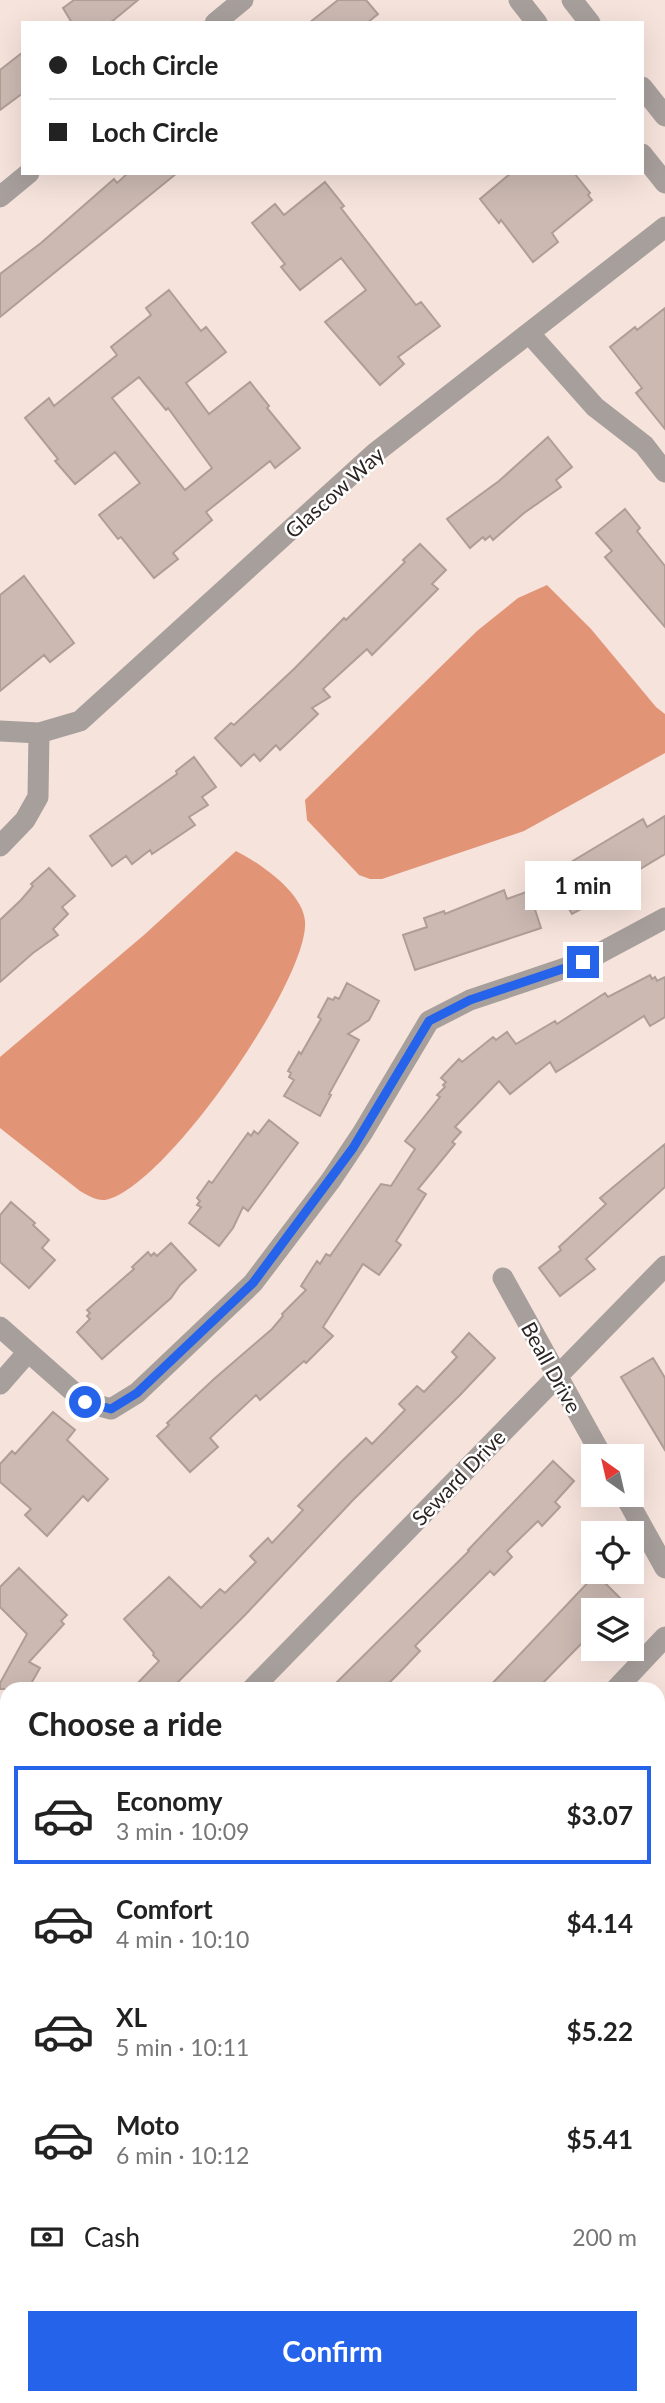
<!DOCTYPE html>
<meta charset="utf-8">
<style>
:root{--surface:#fff;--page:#f2f2f2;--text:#222;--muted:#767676;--line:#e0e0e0;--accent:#2563eb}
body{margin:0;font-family:Lato,sans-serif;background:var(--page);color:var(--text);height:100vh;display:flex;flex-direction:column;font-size:26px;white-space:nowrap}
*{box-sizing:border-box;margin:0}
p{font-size:23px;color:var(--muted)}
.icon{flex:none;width:38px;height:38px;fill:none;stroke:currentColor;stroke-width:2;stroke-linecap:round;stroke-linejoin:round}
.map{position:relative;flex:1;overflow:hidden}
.sheet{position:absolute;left:0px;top:1682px;width:665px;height:723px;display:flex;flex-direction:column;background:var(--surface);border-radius:21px 21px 0 0;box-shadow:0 7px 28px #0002}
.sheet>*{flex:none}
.banner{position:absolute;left:21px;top:21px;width:623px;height:154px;border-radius:0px;box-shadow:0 7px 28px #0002;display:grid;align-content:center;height:154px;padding:0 28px;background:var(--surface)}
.needle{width:46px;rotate:326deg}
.controls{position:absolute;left:581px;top:1444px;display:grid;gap:14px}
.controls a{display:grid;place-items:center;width:63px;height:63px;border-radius:0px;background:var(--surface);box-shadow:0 7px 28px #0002;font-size:35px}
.end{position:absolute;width:32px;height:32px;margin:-16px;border:9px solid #2563eb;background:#fff;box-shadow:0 0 0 4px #fff}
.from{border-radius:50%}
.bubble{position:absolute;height:49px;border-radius:0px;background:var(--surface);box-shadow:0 7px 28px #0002;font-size:23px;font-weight:700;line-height:49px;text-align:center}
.banner b{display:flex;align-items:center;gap:24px;height:66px;font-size:26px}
.banner b+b{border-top:2px solid var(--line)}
.banner i{width:18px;height:18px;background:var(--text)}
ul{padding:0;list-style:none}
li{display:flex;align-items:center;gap:21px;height:98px;margin:0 14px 10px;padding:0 14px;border:4px solid transparent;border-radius:0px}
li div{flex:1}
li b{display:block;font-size:26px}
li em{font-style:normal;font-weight:700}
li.current{border-color:var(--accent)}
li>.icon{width:63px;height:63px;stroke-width:1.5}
h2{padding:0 28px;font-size:32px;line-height:84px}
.pay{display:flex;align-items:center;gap:18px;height:77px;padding:0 28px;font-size:26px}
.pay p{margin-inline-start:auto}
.primary-button{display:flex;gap:14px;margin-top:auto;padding:14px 28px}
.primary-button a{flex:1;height:80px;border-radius:0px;background:var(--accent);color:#fff;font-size:28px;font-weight:700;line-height:80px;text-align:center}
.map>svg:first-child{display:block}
.water{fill:#e29477}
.building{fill:#cbb9b2;stroke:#af9d97;stroke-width:2;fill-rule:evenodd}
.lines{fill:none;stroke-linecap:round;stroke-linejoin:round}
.minor{stroke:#a79f9c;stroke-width:21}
.route{stroke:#2563eb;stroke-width:9}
.labels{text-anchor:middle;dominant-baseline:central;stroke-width:5;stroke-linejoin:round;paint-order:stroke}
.street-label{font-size:21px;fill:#2b2422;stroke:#fff}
</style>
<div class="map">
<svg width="665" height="2403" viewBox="0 0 665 2403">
<rect width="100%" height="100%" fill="#f6e3dc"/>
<path class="water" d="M547,585l44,44 65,78 9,7v39l-141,78 -142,48h-12l-11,-4 -52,-55 -2,-20 172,-169 41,-33z
M236,851c24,12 67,42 69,70 5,58 -142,270 -200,279 -8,1 -18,-5 -25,-9l-80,-63v-71l144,-122z"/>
<path class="building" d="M74,0h64l-28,23h-38l-9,-15z
M338,0h28l12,14 -11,9h-58z
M23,52v41l-23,17v-40z
M128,173h49l-177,144v-43l41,-31 73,-64 3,4z
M511,173h63l16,20 -2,2 4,5 -40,33 6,9 -25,20 -32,-42 -2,3 -19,-24z
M325,182l19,24 -3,2 75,97 5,-3 19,24 -42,31 6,7 -24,21 -55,-63 41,-32 -25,-32 -41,32 -19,-23 4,-3 -33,-41 23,-19 9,11z
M169,290l32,41 5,-4 20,25 -40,31 23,31 41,-32 19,24 -2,2 33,40 -25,20 -5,-7 -64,51 6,8 -39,33 5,6 -24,19 -33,-41 -3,2 -19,-24 41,-32 -25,-31 -40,32 -20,-23 3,-2 -33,-41 24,-20 5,8 63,-51 -6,-8 40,-32 -5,-7zM139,377l27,33 2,-2 44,60 -27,22 -73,-92z
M665,308v121l-29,-36 6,-5 -32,-41 25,-20 2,3z
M548,437l24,30 -16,13 5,7 -37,26 -31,27 -3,-4 -5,4 -2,-3 -13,11 -23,-29 52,-38z
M625,509l15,19 -3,3 28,35v61l-60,-70 7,-6 -16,-18z
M420,544l26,26 -14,14 6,5 -66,66 -5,-6 -44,40 7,8 -18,11 6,6 -38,36 -4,-5 -16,16 -6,-7 -13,12 -26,-28 16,-15 3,2 61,-57 49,-50 2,2 59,-58 -2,-2z
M24,576l50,67 -24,19 -6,-7 -44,36v-96z
M194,757l22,30 -14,10 6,8 -19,12 6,8 -43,29 -2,-4 -18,14 -6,-8 -14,10 -22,-30 87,-62 -1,-3z
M665,816v38l-73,44 2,4 -22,12 -19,-32 22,-13 -4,-7 72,-43 4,8z
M49,868l26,28 -13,11 6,7 -15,15 5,6 -25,18 -33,29v-62l21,-20 12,-14 -2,-2z
M504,890l3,9 22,-8 12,37 -126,42 -12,-35 24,-8 -3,-9 20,-7 1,3z
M650,975l2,4 3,-2 2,4 8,-4v40l-15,9 -6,-10 -88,56 -6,-10 -40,32 -11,-13 -44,46 6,5 -9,10 3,2 -37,45 8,5 -30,47 5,4 -22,30 -16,-11 -40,63 10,9 -27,27 -2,-2 -44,39 -4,-5 -46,43 8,9 -28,25 -33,-36 12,-11 -2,-2 47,-44 58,-50 11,-13 -1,-2 24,-24 -5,-4 16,-25 3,3 6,-10 4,2 51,-72 10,2 24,-37 -10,-8 35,-44 -3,-2 8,-8 -2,-2 3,-3 -5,-4 18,-19 3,3 31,-25 3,3 11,-8 9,12 39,-23 2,3 48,-31 3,4z
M347,983l32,18 -10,19 -21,14 11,6 -30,54 2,1 -11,21 -36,-20 10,-16 -5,-3 2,-4 -3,-2 11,-19 2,2 20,-35 -3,-2 10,-19 5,2 2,-3 4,2z
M269,1120l29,23 -50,68 -5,-4 -10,21 -14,18 -30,-23 12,-16 -4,-2 3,-4 -3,-3 12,-17 3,2 36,-50 3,3 3,-5 4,3z
M665,1144v43l-79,72 9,10 -35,27 -21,-28 22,-18 -2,-3 47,-43 -6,-6z
M11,1202l24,21 -2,2 16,15 -7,8 13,12 -26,28 -29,-26v-47z
M171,1243l25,27 -16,15 -9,13 -69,61 -25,-27 13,-13 -3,-3 3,-3 -3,-3 47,-41 -2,-2 16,-15 3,4 3,-3 3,3z
M469,1333l26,25 -35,37 -107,105 -107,114 -75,75h-39l27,-28 -6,-6 1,-2 -30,-34 45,-42 32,31 19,-19 5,4 31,-31 -6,-6 18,-18 4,5 31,-33 -5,-4 42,-43 26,-25 6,6 33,-34 -6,-6 18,-18 7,6 33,-35 -5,-5z
M653,1358l12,20v72l-44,-73z
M53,1412l22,18 -8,10 41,39 -20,22 -5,-5 -36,40 -22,-21 6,-6 -31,-27v-18l12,-13 3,3z
M553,1461l21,20 -19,21 5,5 -18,19 -4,-5 -31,30 5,6 -18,18 -4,-4 -75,75 5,5 -22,23 -15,15h-53l139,-138 -1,-1z
M19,1568l48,47 -6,6 3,3 -35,38 11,6 -12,21h-28v-6l27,-49 -27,-27v-20z
M596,1574l26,26 -10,10h-19v20l-13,15 -43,44h-50z"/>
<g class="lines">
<path class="minor" d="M519,0l18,23
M572,0l18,23
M215,23l28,-23
M642,87l23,29
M642,154l23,29
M0,197l29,-24
M529,333l66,74 49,38 21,27
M0,731l39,2 41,-12 295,-268 290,-226
M0,846l25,-26 13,-23 1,-64
M503,1278l99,178
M0,1327l85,75 26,7 26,-16 116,-110 78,-103 32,-48 66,-111 41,-21 113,-38 82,-44
M0,1384l28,-32
M624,1494l41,74
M252,1689l413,-423
M616,1689l49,-52
M0,1947l7,-7
M658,2021l7,-7
M0,2031l7,8
M0,2323l7,-7
M357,2398l5,5
M287,2403l5,-5"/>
</g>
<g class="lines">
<path class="route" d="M85,1402l26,7 26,-16 116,-110 100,-135 76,-127 41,-21 113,-38"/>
</g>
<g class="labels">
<g class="street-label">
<text transform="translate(334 492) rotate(-42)">Glascow Way</text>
<text transform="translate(552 1367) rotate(61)">Beall Drive</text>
<text transform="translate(458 1477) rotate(-46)">Seward Drive</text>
</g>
</g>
</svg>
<div class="controls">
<a><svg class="needle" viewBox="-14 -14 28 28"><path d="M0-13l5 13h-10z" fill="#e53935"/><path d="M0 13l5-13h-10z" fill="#767676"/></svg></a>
<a><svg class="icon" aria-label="locate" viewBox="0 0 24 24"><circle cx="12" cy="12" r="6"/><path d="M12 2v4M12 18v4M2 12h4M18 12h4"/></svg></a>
<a><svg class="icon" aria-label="layers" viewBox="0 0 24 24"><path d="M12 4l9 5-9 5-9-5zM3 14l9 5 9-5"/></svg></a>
</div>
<i class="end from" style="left:85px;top:1402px"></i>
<i class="end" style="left:583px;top:962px"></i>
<div class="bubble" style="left:525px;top:861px;width:116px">1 min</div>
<div class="banner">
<b><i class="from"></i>Loch Circle</b>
<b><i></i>Loch Circle</b>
</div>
<section class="sheet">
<h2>Choose a ride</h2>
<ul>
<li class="current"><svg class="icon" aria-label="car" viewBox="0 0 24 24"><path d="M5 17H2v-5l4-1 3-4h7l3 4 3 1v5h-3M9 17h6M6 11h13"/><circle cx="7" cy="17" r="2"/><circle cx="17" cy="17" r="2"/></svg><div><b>Economy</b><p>3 min · 10:09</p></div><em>$3.07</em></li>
<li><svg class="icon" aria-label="car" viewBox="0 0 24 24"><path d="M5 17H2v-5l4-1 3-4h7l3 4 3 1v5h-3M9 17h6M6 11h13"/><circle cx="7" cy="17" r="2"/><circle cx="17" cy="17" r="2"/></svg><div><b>Comfort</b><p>4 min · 10:10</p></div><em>$4.14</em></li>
<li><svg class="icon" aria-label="car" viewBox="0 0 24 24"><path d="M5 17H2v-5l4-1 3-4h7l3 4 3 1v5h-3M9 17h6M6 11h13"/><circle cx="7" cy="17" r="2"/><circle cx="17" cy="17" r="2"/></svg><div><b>XL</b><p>5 min · 10:11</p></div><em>$5.22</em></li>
<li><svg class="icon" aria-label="car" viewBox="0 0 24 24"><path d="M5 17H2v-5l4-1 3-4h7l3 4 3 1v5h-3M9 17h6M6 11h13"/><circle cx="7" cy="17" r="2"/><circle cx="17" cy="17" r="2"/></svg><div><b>Moto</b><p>6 min · 10:12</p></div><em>$5.41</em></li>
</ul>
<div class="pay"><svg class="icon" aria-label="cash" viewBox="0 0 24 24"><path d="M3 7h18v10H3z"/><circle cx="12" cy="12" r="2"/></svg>Cash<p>200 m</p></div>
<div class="primary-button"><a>Confirm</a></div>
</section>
</div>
